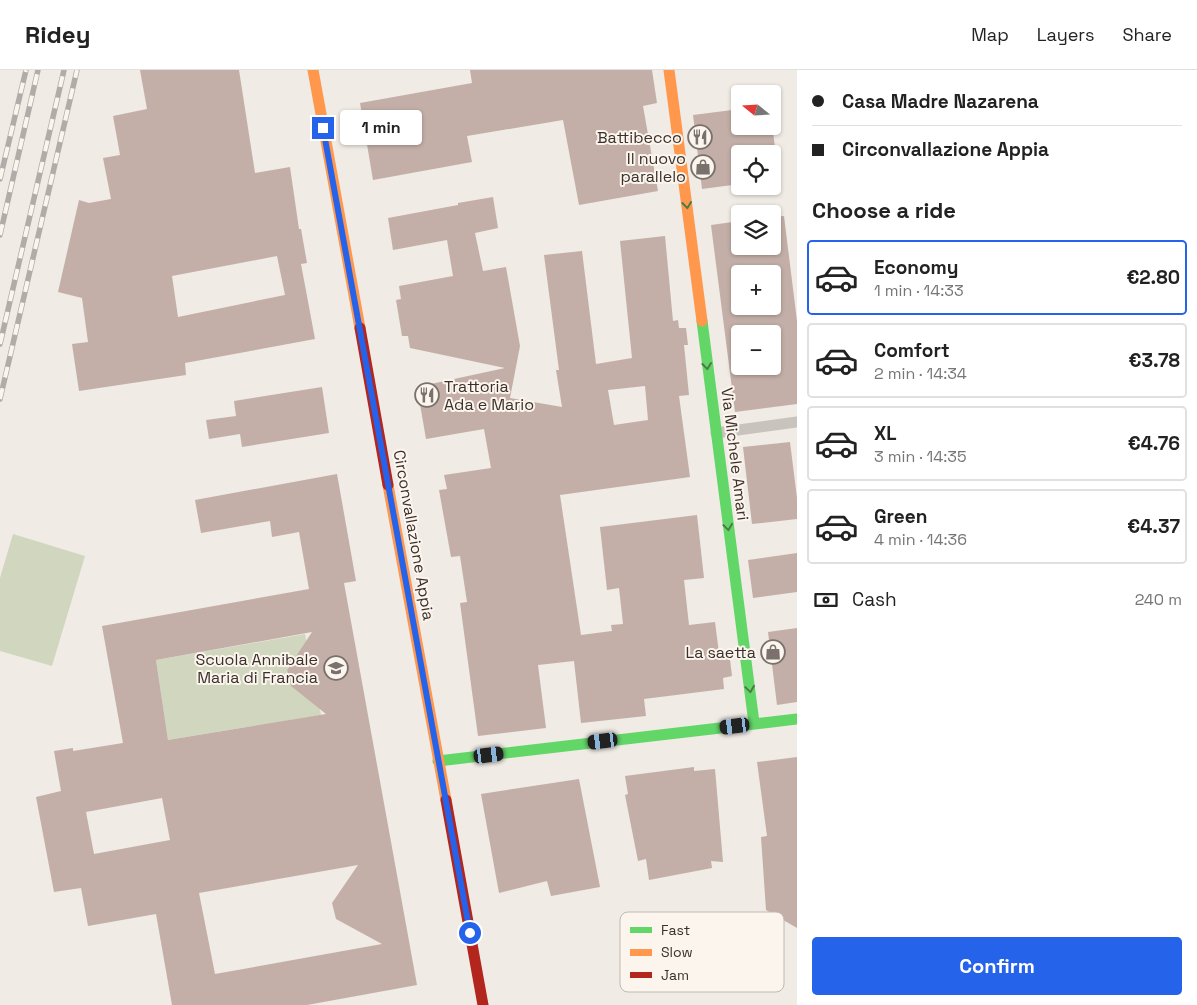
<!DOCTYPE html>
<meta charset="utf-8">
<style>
:root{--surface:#fff;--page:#f2f2f2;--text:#222;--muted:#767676;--line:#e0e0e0;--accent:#2563eb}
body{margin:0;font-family:"Space Grotesk",sans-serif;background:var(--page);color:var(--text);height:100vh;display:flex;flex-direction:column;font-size:19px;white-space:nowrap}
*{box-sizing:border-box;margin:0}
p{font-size:16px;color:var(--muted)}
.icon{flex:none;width:28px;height:28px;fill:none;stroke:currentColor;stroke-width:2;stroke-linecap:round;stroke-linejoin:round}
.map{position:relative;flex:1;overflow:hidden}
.side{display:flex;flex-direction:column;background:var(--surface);width:400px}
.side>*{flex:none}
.top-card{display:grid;align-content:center;height:110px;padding:0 15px;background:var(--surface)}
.needle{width:32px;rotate:288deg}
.fabs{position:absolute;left:731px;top:15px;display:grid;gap:10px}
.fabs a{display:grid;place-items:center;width:50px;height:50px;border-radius:5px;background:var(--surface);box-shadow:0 1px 4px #0004;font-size:25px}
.end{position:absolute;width:22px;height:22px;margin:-11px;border:6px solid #2563eb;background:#fff;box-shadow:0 0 0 2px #fff}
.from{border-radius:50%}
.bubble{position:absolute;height:35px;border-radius:5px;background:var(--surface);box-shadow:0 1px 4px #0004;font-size:16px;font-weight:800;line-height:35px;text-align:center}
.car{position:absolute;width:15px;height:30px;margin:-15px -8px;border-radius:6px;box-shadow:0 0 4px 1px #0007;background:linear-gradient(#222 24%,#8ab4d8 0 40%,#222 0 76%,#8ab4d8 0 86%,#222 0)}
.top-card b{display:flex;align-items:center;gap:18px;height:48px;font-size:19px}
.top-card b+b{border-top:1px solid var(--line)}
.top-card i{width:12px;height:12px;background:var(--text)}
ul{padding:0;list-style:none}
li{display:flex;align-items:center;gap:15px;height:75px;margin:0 10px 8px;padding:0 5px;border:2px solid var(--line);border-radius:5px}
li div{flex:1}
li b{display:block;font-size:19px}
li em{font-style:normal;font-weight:800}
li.on{border-color:var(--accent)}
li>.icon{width:45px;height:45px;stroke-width:1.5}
h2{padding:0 15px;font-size:22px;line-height:60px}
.pay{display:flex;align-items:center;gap:12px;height:55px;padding:0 15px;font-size:19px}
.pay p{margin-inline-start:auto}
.primary-button{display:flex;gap:10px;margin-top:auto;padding:10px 15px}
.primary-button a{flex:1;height:58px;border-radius:5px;background:var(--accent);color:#fff;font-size:20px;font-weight:800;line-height:58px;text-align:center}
header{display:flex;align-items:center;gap:30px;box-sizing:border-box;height:70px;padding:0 25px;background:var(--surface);border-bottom:1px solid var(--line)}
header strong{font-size:24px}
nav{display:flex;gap:28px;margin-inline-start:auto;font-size:18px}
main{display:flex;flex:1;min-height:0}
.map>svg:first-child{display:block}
.green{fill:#d1d6bf}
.building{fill:#c3afa7;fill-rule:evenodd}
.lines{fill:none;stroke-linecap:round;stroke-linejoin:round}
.lane{stroke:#c9c3be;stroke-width:11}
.fast{stroke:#63d668;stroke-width:11}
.slow{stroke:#ff974d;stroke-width:11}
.jam{stroke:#b3261e;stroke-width:11}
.rail-casing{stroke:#b1aca8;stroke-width:5.5}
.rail{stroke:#fbf5ee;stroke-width:4;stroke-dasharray:11;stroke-linecap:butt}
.oneway{stroke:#4d7b46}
.route{stroke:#2563eb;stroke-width:6}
.labels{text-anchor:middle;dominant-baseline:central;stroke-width:4;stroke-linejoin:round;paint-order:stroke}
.poi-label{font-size:16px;fill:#3b302b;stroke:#fbf5ee;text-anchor:end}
.street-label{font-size:16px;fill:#3b302b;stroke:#fbf5ee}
.key{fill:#fbf5ee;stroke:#c1bab4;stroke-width:1}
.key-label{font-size:14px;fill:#3b302b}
</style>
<header>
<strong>Ridey</strong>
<nav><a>Map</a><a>Layers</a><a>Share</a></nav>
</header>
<main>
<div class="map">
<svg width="797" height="935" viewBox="0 0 797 935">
<rect width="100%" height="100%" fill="#f0ebe5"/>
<path class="green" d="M13,464l72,22 -33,110 -52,-15v-73z
M305,564l5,27 -21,4c-2,5 -2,7 -1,12 3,16 15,11 27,9l6,29 -153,25 -12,-80z"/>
<path class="building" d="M140,0h99l16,103 35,-6 9,62h2l6,34 -6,1 14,75 -130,24 1,12 -107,16 -7,-47 16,-2 -6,-44 -24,-6 21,-92 10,3 22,-4 -8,-41 17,-3 -7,-39 34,-7zM277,186l8,39 -107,22 -6,-41z
M470,0h182l5,33 -14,3 15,85 -79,14 -16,-85 -96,16 5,26 -99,18 -13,-77 112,-20z
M740,39v17h32v-2l7,55 -7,1v-26h-32v30l-38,5 -9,-74z
M493,127l5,31 -23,5 8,38 23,-4 14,79 -10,52 52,9 -6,-37h3l-15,-115 38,-4 14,113 36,-6 -12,-117 45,-5 8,85 5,-1 1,8h7l2,17h-4l5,50 -10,1 11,81 -130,18 21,140 31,-4 -1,-6 12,-1 -4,-36 -12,2 -7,-63 97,-12 7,63 -20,2 5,45 26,-3 4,31 10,-2 3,25 -9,2 1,11 -80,10 2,17 -65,7 -7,-62 -36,4 8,63 -68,8 -18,-133 7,-1 -7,-46 -9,1 -12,-67 8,-1 -3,-14 47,-7 -7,-39 -58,10 -9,-52 88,-19 -95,-20 -2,-12h-6l-6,-36 5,-1 -2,-13 54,-10 -6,-36 -54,10 -5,-32 70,-13v-2zM645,316l3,34 -34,5 -6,-35z
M784,146l13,105v83l-62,8 -24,-187 29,-4v25h32v-29zM740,204h32v32h-32zM740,264h32v32h-32z
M322,317l7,46 -87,14 -2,-13 -31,5 -3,-19 30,-4 -2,-15z
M790,372l7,56v21l-45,5 -9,-77z
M337,404l19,107 -12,2 73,402 -110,20h-135l-16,-91 -68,12 -7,-38 -27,4 -18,-95 25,-6 -7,-40 19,-3v3l50,-8 -21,-117 207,-37 -10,-57 -27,5 -2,-16 -69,12 -6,-33zM312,562l-25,38 4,16 35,28 -158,26 -12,-80zM162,728l8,42 -76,14 -8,-42zM358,795l-26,38 4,16 46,25 -167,30 -16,-81z
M797,483v39l-44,6 -5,-38z
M797,558v74l-20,3 -9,-73z
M797,687v171l-31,-18 -5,-73 6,-1 -10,-74z
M694,697v4l21,-2 8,93 -12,-1 1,7 -63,12 -3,-21 -8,2 -13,-66 3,-1 -3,-18z
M579,709l21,108 -49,9 -4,-15 -48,12 -18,-99z"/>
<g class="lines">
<path class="lane" d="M716,363l81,-11"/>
<path class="fast" d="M702,251l52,402
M438,691l359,-42"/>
<path class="slow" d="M313,0l47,258
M669,0l33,251
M388,415l58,315"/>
<path class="jam" d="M360,258l28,157
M446,730l37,205"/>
<g class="rail-casing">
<path id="rail" d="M0,109l26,-109
M0,165l38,-165
M0,274l64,-274
M0,329l77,-329"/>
</g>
<use href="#rail" class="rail"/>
</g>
<defs><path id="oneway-chevron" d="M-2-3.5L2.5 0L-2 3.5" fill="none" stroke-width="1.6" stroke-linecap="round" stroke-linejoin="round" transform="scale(1.25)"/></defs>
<g class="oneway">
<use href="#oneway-chevron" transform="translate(687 135) rotate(83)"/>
<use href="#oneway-chevron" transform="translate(707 296) rotate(83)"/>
<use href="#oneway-chevron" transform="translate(728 457) rotate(82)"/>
<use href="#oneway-chevron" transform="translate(750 619) rotate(82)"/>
</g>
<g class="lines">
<path class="route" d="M323,58l147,805"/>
</g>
<defs>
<g id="restaurant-ring" transform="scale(1.25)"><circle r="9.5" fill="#fbf5ee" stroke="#7a716c" stroke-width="1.5"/><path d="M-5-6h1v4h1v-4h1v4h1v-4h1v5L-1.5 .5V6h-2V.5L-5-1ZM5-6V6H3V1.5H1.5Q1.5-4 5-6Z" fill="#7a716c"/></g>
<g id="shop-ring" transform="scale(1.25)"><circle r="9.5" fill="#fbf5ee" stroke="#7a716c" stroke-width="1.5"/><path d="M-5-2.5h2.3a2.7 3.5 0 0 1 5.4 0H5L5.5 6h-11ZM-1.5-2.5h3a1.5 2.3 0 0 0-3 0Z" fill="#7a716c"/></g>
<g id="school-ring" transform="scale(1.25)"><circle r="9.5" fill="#fbf5ee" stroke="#7a716c" stroke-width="1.5"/><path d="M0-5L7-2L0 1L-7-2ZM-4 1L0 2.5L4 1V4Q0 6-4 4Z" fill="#7a716c"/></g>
</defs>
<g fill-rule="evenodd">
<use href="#restaurant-ring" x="700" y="67"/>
<use href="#shop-ring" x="703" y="97"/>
<use href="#restaurant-ring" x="427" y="325"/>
<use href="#shop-ring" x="773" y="582"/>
<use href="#school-ring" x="336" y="598"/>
</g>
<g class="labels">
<g class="poi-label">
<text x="682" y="67">Battibecco</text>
<text x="686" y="88">Il nuovo<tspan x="686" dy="18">parallelo</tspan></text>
<text x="444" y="316" text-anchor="start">Trattoria<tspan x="444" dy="18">Ada e Mario</tspan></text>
<text x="756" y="582">La saetta</text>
<text x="318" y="589">Scuola Annibale<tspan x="318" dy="18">Maria di Francia</tspan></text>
</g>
<g class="street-label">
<text transform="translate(735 384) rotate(83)">Via Michele Amari</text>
<text transform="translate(414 465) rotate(80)">Circonvallazione Appia</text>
</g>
</g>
<rect x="620" y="842" width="164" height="80" rx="8" class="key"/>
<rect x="630" y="857" width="22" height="6" fill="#63d668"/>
<rect x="630" y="879" width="22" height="7" fill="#ff974d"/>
<rect x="630" y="902" width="22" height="6" fill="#b3261e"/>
<g class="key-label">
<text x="661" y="865">Fast</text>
<text x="661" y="887">Slow</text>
<text x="661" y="910">Jam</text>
</g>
</svg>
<div class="fabs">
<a><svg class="needle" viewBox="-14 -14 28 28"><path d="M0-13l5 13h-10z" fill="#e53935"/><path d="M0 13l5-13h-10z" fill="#767676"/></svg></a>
<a><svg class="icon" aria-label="locate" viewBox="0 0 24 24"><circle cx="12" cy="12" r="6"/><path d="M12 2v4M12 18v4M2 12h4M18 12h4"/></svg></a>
<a><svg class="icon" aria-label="layers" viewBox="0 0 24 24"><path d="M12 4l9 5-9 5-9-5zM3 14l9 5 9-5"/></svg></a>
<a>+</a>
<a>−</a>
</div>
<i class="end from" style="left:470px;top:863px"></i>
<i class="end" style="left:323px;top:58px"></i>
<div class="bubble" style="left:340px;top:40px;width:82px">1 min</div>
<i class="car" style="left:735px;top:656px;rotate:263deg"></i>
<i class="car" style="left:603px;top:671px;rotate:263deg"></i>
<i class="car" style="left:489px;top:685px;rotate:83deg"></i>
</div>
<section class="side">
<div class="top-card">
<b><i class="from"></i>Casa Madre Nazarena</b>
<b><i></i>Circonvallazione Appia</b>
</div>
<h2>Choose a ride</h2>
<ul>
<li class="on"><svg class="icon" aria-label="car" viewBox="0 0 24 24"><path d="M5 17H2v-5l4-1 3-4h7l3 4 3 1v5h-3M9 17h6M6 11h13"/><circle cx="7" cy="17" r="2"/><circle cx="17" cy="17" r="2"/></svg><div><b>Economy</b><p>1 min · 14:33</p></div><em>€2.80</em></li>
<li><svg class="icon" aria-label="car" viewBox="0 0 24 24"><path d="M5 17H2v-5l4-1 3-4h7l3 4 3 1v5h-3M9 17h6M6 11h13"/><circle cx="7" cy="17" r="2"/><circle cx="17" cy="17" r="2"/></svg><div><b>Comfort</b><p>2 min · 14:34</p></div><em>€3.78</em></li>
<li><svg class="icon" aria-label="car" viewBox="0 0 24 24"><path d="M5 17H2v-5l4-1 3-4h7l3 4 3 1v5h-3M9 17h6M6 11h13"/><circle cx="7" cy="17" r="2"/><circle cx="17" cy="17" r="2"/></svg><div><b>XL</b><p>3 min · 14:35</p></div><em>€4.76</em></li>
<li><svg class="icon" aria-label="car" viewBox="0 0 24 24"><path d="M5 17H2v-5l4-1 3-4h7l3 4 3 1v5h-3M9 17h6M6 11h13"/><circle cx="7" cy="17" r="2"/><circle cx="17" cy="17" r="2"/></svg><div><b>Green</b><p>4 min · 14:36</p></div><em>€4.37</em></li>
</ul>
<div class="pay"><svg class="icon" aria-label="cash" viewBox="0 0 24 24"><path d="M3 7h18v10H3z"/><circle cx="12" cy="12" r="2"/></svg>Cash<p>240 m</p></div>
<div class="primary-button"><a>Confirm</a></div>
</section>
</main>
